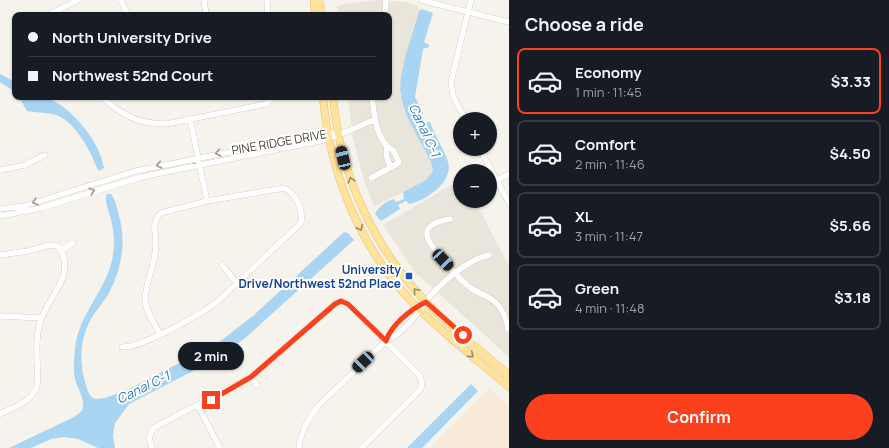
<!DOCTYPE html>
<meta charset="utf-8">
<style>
:root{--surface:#171b24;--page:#242831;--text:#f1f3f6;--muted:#9ea1a6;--line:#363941;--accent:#fc3f1d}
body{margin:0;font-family:Manrope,sans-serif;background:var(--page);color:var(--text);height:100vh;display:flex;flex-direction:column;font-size:15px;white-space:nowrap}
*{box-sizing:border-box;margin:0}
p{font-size:13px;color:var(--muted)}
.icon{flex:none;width:22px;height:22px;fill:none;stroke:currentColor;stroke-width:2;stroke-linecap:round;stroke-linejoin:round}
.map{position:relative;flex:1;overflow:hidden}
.details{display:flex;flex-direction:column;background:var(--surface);width:380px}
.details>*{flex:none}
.hud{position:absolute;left:12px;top:12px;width:380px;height:88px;border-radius:8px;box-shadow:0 1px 3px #0004;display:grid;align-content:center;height:88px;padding:0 16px;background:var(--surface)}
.buttons{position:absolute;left:453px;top:112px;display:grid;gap:8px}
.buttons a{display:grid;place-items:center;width:44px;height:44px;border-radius:50%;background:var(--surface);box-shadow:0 1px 3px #0004;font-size:20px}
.end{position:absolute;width:18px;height:18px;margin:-9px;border:5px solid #fc3f1d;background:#fff;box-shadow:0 0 0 2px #fff}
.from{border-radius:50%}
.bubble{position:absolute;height:28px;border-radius:14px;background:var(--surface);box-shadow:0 1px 3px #0004;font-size:13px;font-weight:700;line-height:28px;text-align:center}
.car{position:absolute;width:12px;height:24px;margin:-12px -6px;border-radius:5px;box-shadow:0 0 3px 1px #0007;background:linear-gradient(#222 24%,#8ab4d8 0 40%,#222 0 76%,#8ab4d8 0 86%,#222 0)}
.hud b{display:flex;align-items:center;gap:14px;height:38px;font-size:15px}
.hud b+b{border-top:1px solid var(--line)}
.hud i{width:10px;height:10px;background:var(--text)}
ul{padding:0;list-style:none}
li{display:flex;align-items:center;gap:12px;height:66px;margin:0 8px 6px;padding:0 8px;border:2px solid var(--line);border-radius:8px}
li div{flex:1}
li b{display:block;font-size:15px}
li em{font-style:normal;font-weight:700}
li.current{border-color:var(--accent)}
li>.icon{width:36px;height:36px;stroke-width:1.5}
h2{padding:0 16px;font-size:18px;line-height:48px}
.cta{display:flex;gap:8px;margin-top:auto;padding:8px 16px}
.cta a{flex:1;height:46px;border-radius:24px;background:var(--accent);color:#fff;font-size:16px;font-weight:700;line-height:46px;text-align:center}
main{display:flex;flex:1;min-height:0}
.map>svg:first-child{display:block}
.residential{fill:#eae5da}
.commercial{fill:#f7ead8}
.water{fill:#a9d4f2}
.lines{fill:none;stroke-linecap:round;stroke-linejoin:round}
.minor-casing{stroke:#c2bbae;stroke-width:6}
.major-casing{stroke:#e6c16a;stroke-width:8}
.minor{stroke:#fff;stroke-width:5.5}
.major{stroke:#ffe39c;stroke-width:7}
.oneway{stroke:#9c9892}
.oneway2{stroke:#9c8c66}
.route{stroke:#fc3f1d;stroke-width:5}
.transit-dot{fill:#1a4fb4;stroke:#fff;stroke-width:1.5}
.labels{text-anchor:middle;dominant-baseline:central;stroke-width:4;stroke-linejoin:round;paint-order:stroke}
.street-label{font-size:12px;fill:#4b4439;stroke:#fff}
.transit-label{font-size:12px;font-weight:bold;fill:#164399;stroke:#fff;text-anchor:end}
.water-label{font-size:13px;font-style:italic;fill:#2e7ab2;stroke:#fff}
</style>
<main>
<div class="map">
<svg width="509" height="448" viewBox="0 0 509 448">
<rect width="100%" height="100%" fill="#f6f3ec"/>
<path class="residential" d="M378,0l28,2 12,4 1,5 -16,58 -3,26 5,16 26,51 2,9 -7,9 -52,27 -11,-30 -10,-39 -5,-41h41v-82h-51l-1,-8 6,-3z
M460,180v21h15l34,65v91l-95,-86 -31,-46z"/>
<path class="commercial" d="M490,388l19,18v42h-79z"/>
<path class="water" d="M422,9l11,4 -9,29 5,3v2l-6,2 -8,48 8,16 -2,6 4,4 5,-1c5,14 14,27 18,40 6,20 -23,39 -39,42l-3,-3 -8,4 2,4 -19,12 -6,-7c3,-7 11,-13 19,-15l2,3 8,-3 -1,-7 23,-12 7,-9 -2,-9c-9,-19 -24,-40 -29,-61 -7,-24 11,-66 17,-90z
M0,74l15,8v10l-15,-10z
M19,97c8,0 20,-2 28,1 25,9 53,44 57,70l-5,3 -2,-3c-7,-18 -24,-51 -45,-54 -8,-2 -16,-1 -25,-3z
M107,194h4c5,7 7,18 9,26 6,24 1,49 -10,71 -5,10 -13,18 -19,28 -11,20 -12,41 -6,63 2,7 3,13 10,17l10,-1 22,-8 91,-47 36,-28 90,-83 4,1 6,7 -111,100 -52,32 -62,32 -14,19 -2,12 2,13h-17l-20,-9 -13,-2 -14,2 -20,9h-22l65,-31 8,-6c4,-11 -4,-21 -7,-32 -2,-10 -1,-20 0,-30 3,-34 30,-57 37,-89 3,-12 2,-25 0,-36 -1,-9 -9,-22 -5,-30z
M471,384l7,7 -56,57h-15z"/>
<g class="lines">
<g class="minor-casing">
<path id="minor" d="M121,0l7,15
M204,0l2,15
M267,0l1,15
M421,0l88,22
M48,15l30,-15
M385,15l1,-15
M102,97c19,18 37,27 64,27l100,-20 7,-7
M190,119l17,82
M465,119l-12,-23 -2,-14 20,-82
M387,147c-2,7 0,12 3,18l4,1
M480,149l29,54
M0,170l25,-5 20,-10
M371,178l26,-14 2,-2 -6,-12c-17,-8 -19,-36 -21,-53
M497,180l12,-6
M0,209l24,-3 112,-35 183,-37 13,-1
M0,216l41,-8 100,-31 188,-38 45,-19
M450,219c-7,1 -24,5 -23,15 0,12 34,47 44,54 9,7 21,8 28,18 5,7 8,15 9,23
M0,255l28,-4 22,-6 7,1 4,4 12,-7
M222,265l15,18
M0,316l41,2
M386,341c16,-6 30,-25 39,-38 12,-18 44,-44 64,-48
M122,347c20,1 77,-32 95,-45l84,-79c2,-14 -4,-29 -17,-35l-77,13 -46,12c-10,9 -5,19 -5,31 0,18 -11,40 -11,55 0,12 10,25 15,35
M251,377l6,8
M198,406l22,42
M0,414c14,-7 31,-12 37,-27 2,-22 -4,-49 5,-70 9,-23 32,-41 19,-67
M152,448c-3,-9 -4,-14 3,-21l96,-50 84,-73 6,-3 7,2 72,73 2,8 -2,6 -58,58
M299,448c2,-17 9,-29 20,-43l67,-64c6,-16 25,-32 40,-39"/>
</g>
<g class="major-casing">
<path id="major" d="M314,0l1,15
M319,0l3,15
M323,97c7,80 40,158 98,214 28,27 59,51 88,76
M333,97c7,77 39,147 92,204 25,27 56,50 84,74"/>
</g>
<use href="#minor" class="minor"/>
<use href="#major" class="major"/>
</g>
<defs><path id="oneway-chevron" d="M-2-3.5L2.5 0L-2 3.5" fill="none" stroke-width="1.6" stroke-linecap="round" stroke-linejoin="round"/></defs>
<g class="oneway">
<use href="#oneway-chevron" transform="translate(218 153) rotate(169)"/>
<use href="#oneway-chevron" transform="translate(159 165) rotate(168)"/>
<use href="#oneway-chevron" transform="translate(92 191) rotate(-18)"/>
<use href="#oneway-chevron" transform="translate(35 202) rotate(162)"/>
</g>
<g class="oneway2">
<use href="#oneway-chevron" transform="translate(351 180) rotate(-108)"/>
<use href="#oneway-chevron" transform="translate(360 228) rotate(63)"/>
<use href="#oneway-chevron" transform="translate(416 291) rotate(-131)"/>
<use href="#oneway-chevron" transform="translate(471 355) rotate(40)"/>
</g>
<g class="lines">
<path class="route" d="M211,400l40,-23 84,-73 6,-3 7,3 38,37c5,-16 25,-32 40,-39l37,33"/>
</g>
<rect class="transit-dot" x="405" y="272" width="8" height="8" rx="2"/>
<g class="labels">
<g class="street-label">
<text transform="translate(279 142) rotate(-10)">PINE RIDGE DRIVE</text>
</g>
<g class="transit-label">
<text x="401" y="269">University<tspan x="401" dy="14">Drive/Northwest 52nd Place</tspan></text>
</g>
<g class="water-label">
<text transform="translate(425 130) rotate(65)">Canal C-1</text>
<text transform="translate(143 387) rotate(-26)">Canal C-1</text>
</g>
</g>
</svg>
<div class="buttons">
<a>+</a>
<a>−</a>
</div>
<i class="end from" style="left:463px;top:335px"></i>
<i class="end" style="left:211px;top:400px"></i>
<div class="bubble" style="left:178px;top:342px;width:66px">2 min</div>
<i class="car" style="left:343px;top:158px;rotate:347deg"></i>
<i class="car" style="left:443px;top:260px;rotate:137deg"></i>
<i class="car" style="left:363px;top:362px;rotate:226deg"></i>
<div class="hud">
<b><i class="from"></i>North University Drive</b>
<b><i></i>Northwest 52nd Court</b>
</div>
</div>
<section class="details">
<h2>Choose a ride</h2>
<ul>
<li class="current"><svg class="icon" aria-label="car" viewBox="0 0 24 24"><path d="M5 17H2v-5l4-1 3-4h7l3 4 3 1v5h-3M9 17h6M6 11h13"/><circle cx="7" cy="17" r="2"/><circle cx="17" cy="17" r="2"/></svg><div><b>Economy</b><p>1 min · 11:45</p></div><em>$3.33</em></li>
<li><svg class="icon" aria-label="car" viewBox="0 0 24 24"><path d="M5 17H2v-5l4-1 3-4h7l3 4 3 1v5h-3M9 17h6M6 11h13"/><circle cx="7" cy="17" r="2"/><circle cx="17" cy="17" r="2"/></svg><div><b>Comfort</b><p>2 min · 11:46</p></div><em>$4.50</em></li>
<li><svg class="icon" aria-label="car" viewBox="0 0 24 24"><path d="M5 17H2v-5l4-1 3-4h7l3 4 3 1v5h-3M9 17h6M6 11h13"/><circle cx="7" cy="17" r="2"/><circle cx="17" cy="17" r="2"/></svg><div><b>XL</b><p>3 min · 11:47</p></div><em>$5.66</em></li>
<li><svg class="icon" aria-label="car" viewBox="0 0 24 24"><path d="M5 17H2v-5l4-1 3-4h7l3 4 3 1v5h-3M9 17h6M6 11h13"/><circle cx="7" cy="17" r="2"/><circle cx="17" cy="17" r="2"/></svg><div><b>Green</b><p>4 min · 11:48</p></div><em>$3.18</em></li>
</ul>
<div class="cta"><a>Confirm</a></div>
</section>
</main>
